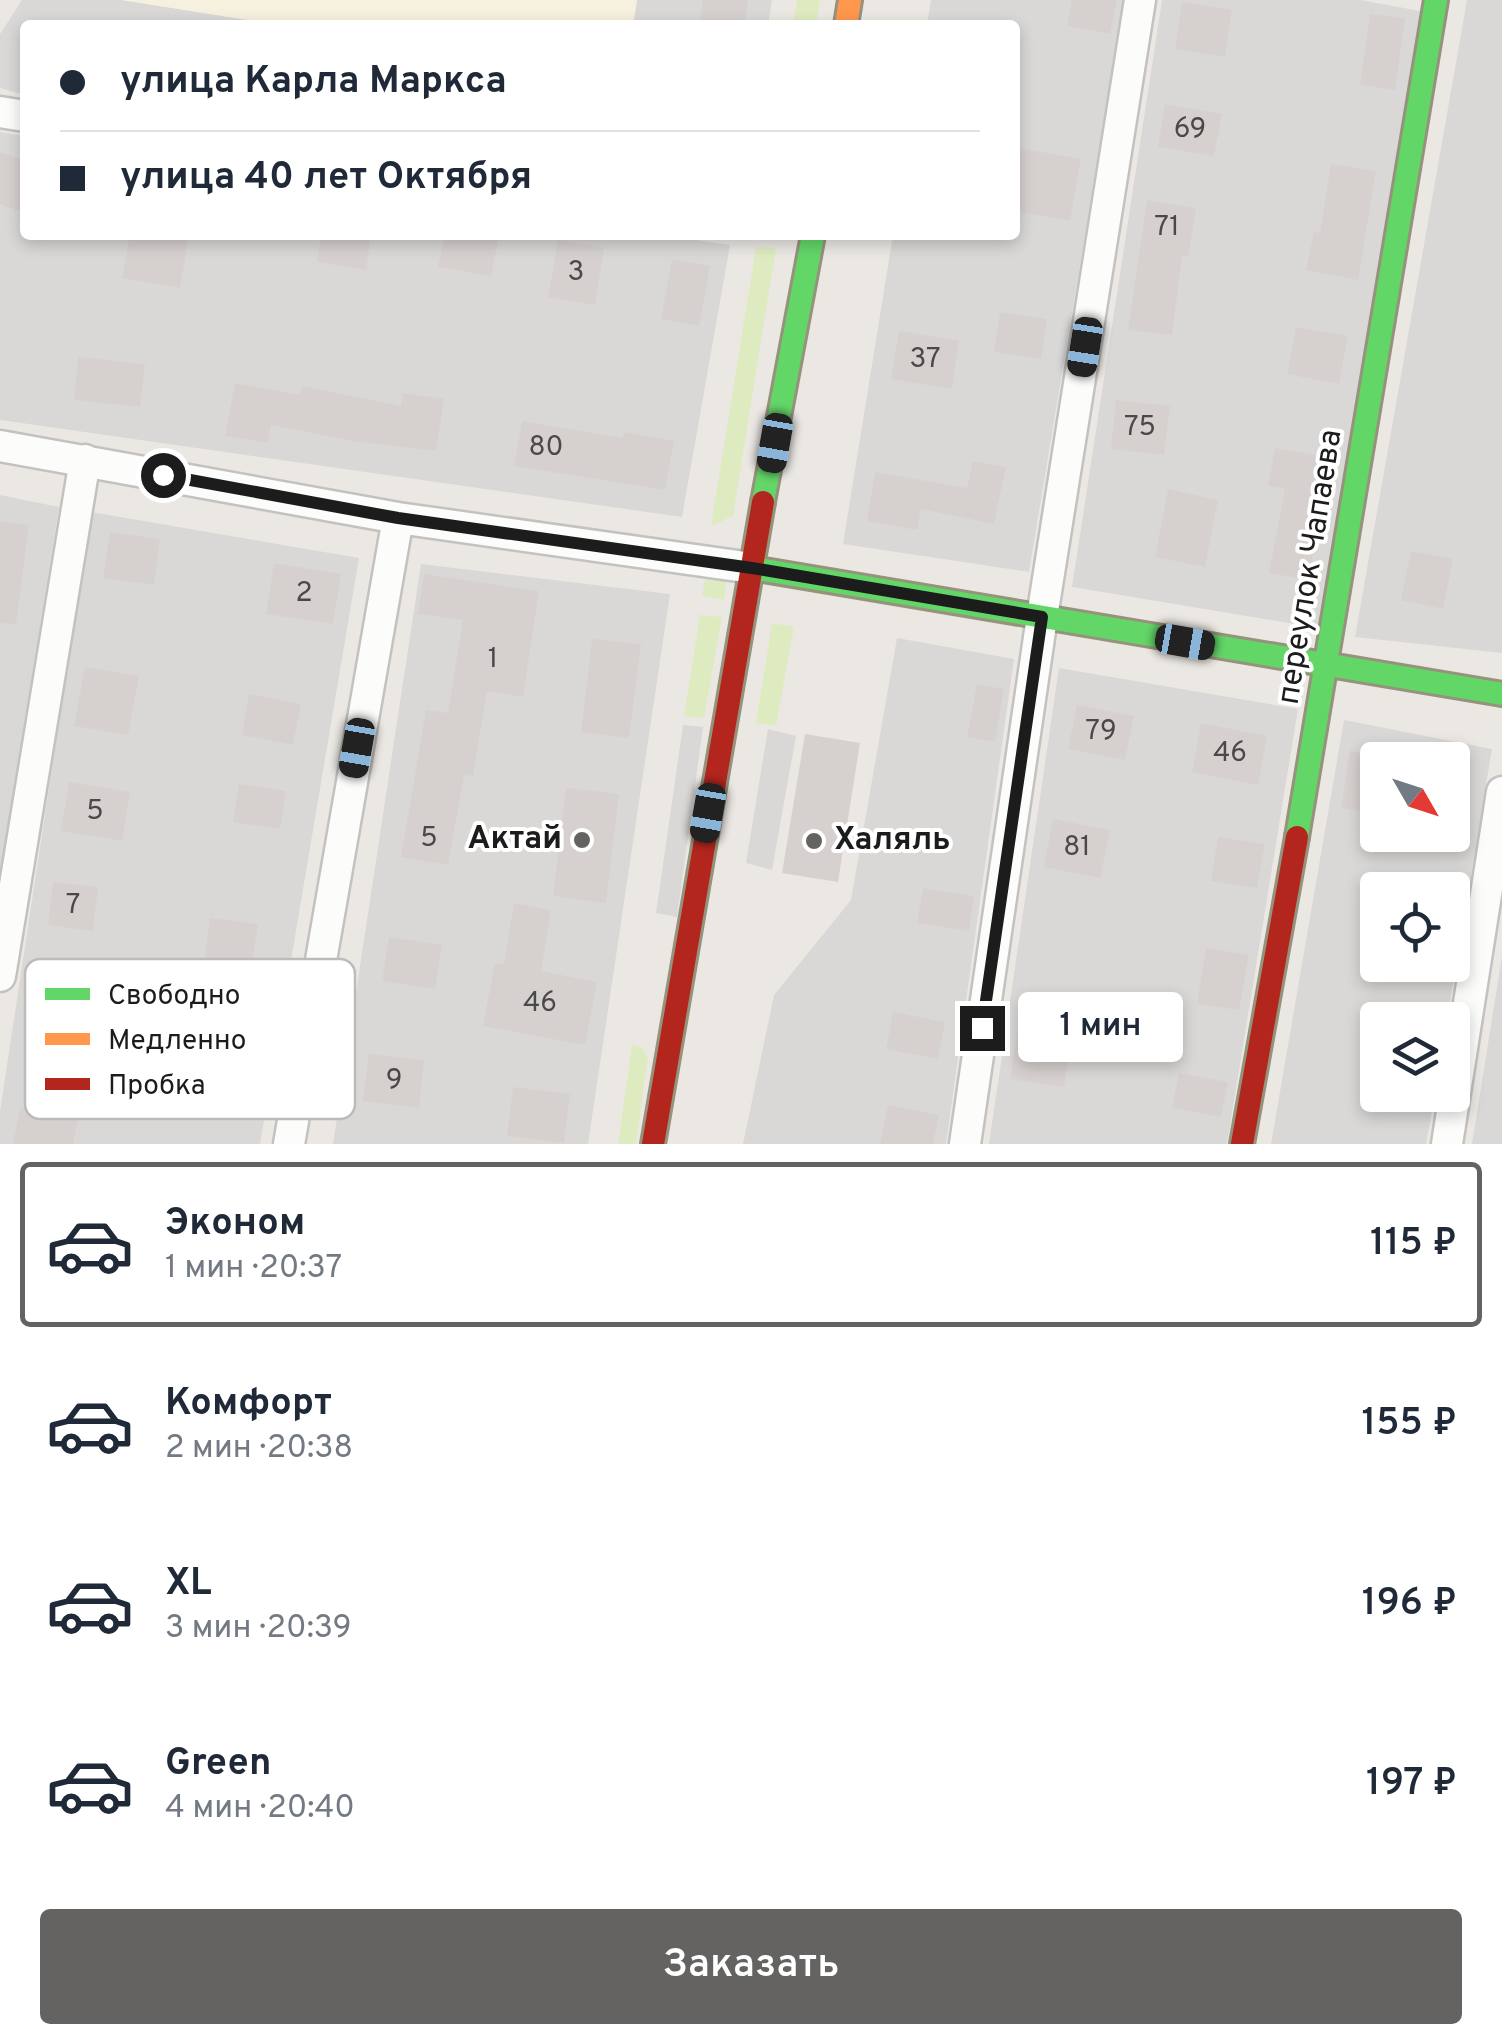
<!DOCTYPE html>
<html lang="ru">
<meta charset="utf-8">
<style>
:root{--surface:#fff;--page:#f2f2f3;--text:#1f2937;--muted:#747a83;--line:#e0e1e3;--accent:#646362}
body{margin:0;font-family:Overpass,sans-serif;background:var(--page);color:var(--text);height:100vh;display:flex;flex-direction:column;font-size:38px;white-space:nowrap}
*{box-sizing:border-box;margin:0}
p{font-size:32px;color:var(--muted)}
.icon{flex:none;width:55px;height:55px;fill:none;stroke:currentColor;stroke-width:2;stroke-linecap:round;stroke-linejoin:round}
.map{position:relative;height:1144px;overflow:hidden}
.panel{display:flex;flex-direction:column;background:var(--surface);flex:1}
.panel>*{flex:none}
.banner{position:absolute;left:20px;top:20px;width:1000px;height:220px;border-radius:10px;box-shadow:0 5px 15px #0003;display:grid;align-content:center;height:220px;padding:0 40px;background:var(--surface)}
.needle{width:65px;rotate:129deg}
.buttons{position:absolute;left:1360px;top:742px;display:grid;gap:20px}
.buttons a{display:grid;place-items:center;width:110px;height:110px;border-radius:10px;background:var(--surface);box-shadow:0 5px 15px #0003;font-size:50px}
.end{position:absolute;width:45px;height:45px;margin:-22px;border:12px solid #1c1c1c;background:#fff;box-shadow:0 0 0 5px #fff}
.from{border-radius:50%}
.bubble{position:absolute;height:70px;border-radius:10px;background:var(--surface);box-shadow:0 5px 15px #0003;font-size:32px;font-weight:600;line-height:70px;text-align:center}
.car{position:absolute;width:30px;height:60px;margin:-30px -15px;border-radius:12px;box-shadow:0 0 8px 2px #0007;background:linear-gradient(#222 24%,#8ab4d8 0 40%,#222 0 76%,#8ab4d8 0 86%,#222 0)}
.banner b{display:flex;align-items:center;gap:35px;height:95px;font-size:38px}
.banner b+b{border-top:2px solid var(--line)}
.banner i{width:25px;height:25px;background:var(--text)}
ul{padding:18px 0 0;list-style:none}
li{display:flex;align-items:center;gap:30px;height:165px;margin:0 20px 15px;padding:0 20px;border:5px solid transparent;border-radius:10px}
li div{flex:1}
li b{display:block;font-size:38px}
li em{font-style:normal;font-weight:600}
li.active{border-color:var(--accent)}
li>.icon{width:90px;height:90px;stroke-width:1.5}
.cta{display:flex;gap:20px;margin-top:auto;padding:20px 40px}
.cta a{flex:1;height:115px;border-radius:10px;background:var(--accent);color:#fff;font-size:40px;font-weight:600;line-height:115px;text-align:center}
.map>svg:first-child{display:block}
.residential{fill:#dad8d6;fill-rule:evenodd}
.education{fill:#f6f1de}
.religious{fill:#d9d8d6}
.grass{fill:#deebc0}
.building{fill:#d6d1cf}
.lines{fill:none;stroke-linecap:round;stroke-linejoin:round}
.street-casing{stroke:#c3c2c0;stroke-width:35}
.fast-casing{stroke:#96937c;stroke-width:28}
.slow-casing{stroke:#96937c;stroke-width:28}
.jam-casing{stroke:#96937c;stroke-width:28}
.street{stroke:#fcfcfb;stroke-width:30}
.fast{stroke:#63d668;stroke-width:22}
.slow{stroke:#ff974d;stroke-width:22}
.jam{stroke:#b3261e;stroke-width:22}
.route{stroke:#1c1c1c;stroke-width:12}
.poi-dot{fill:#646362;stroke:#fff;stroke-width:4}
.labels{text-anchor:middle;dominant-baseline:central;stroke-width:8;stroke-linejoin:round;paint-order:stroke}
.number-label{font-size:28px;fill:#4a4949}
.street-label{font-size:32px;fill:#1c1c1c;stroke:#fff}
.poi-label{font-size:32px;font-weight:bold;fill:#1c1c1c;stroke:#fff;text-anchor:end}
.key{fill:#fff;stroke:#bbb;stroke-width:2.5}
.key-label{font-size:28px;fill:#1c1c1c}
</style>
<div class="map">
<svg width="1502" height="1144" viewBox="0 0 1502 1144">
<rect width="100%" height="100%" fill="#ebe8e4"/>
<path class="residential" d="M22,0h99l158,25h-254v70l-25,-7v-54z
M637,0h135l-4,25h-135z
M931,0h193l-95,572 -186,-28 50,-309h122v-210h-88z
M1162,0h199l59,11 -101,617 -247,-41z
M1467,0h35v653l-147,-16z
M0,132l25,4v99h637l68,10 -48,272 -682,-97z
M0,495l59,12 -59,367z
M91,512l268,46 -99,586h-260v-33z
M421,564l249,30 -82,550h-255z
M897,638l117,21 -68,485h-203l31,-149 77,-95z
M1059,668l239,41 -71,435h-238z
M1344,720l148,29 -45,271h-69v75h57l-9,49h-155zM1378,760h74v75h-74zM1378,890h74v75h-74z
M1502,956v188h-30z"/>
<path class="education" d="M122,0h515l-4,25h-354z"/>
<path class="religious" d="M683,725l20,2 -26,190 -21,-4z
M768,729l28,7 -24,134 -26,-7z"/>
<path class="grass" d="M797,0h23l-4,25h-23z
M756,247l20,1 -43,268 -22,10z
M707,567l21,3 -4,30 -22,-4z
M700,615l22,2 -18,101 -20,-2z
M772,623l22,4 -18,99 -20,-3z
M632,1045l9,2 7,10 -12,87h-18z"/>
<path class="building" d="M703,0h45l-3,25h-46z
M1072,0h45l-7,34 -43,-8z
M1182,2l50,8 -7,47 -50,-8z
M1370,14l35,4 -10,72 -35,-5z
M1165,104l57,10 -8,42 -56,-9z
M1019,148l62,11 -11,62 -55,-10v-38z
M0,152l25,9v52l-25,-9z
M1331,164l45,7 -18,109 -52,-10 8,-38 6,1z
M1147,200l49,8 -8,49 -6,-1 -10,79 -44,-5z
M130,235h59l-9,53 -58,-10z
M321,235h50l-5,35 -49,-8z
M444,235h55l-8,41 -53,-9z
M558,240l46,8 -9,57 -47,-8z
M672,259l38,7 -11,60 -38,-7z
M1000,312l47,7 -6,40 -47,-7z
M1296,327l52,9 -9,48 -52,-10z
M899,331l60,10 -7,48 -61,-10z
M78,357l67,7 -5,43 -66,-7z
M235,383l65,12 2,-9 99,20 2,-13 41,6 -8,52 -84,-10 -81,-16 -3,18 -43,-7z
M1116,400l54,6 -6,49 -53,-6z
M522,421l101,17 1,-6 50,9 -9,49 -151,-24z
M1275,448l52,9 -18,123 -40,-7 16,-84 -17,-3z
M973,461l33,6 -12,57 -73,-15 -4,21 -50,-9 8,-49 92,16z
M1168,489l50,11 -13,67 -50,-10z
M0,521l29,4 -13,99 -16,-1z
M110,532l50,7 -6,46 -51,-7z
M1411,551l42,8 -10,50 -42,-9z
M274,563l67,11 -8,50 -67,-10z
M424,574l115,17 -16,106 -36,-6 -14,85 -9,-1 -16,90 -47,-8 25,-147 22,3 15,-93 -45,-6z
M592,639l49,5 -12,94 -48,-6z
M85,667l54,9 -11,59 -54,-9z
M977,684l27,5 -9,53 -28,-5z
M249,694l52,10 -8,41 -51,-10z
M1077,705l57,11 -9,44 -57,-11z
M1201,723l66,13 -9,49 -66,-13z
M805,734l55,9 -22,139 -56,-9z
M1350,751l28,4v59l-37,-6z
M69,782l61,10 -8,49 -61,-10z
M239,784l47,7 -6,38 -47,-7z
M566,788l53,6 -13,109 -53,-7z
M1053,819l57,11 -10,48 -56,-11z
M1218,837l47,7 -8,44 -46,-7z
M53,882l45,5 -5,44 -45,-6z
M923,888l51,8 -5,35 -52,-8z
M514,903l37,7 -10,61 56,11 -12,63 -102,-19 12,-63 9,1z
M210,918l48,6 -24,153 -39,-6 14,-86 -8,-1z
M389,937l53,8 -7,44 -53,-8z
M1206,948l43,7 -10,55 -42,-6z
M893,1012l52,10 -7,37 -52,-10z
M1019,1021l53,7 -8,59 -54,-8z
M369,1054l55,6 -5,48 -56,-7z
M1179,1073l49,9 -7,35 -49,-9z
M513,1087l57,7 -6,49 -57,-7z
M888,1105l51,10 -6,29h-53z
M20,1108l58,12 -5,24h-60z"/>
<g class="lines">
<g class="street-casing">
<path id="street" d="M0,112l25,4
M0,446l398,72 354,50
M0,976l85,-516
M289,1144l109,-626
M965,1144l77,-527 98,-617
M1447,1144l55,-352"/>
</g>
<g class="fast-casing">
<path id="fast" d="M763,502l50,-267
M752,568l750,126
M1297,837l139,-837"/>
</g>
<g class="slow-casing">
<path id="slow" d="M846,25l4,-25"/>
</g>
<g class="jam-casing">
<path id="jam" d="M653,1144l110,-642
M1242,1144l55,-307"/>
</g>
<use href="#street" class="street"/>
<use href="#fast" class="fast"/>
<use href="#slow" class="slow"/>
<use href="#jam" class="jam"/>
</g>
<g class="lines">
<path class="route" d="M163,475l235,43 354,50 290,49 -60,411"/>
</g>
<g class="poi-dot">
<circle cx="582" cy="840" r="10"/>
<circle cx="814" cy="841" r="10"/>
</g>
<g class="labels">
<g class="number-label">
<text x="1190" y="130">69</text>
<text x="1167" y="228">71</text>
<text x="576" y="273">3</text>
<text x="925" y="360">37</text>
<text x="1140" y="428">75</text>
<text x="546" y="448">80</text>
<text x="304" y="594">2</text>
<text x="493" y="660">1</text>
<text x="1101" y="732">79</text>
<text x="1230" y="754">46</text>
<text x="95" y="812">5</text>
<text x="429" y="839">5</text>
<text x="1077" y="848">81</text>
<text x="73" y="906">7</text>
<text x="540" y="1004">46</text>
<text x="394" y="1081">9</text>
</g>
<g class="street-label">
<text transform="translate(1311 567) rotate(-81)">переулок Чапаева</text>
</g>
<g class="poi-label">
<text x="562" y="840">Актай</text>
<text x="834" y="841" text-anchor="start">Халяль</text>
</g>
</g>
<rect x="25" y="959" width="330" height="160" rx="15" class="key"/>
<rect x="45" y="988" width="45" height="12" fill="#63d668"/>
<rect x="45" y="1033" width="45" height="12" fill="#ff974d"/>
<rect x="45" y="1078" width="45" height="12" fill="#b3261e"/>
<g class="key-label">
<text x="108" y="1004">Свободно</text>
<text x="108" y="1049">Медленно</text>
<text x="108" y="1094">Пробка</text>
</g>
</svg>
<div class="buttons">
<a><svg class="needle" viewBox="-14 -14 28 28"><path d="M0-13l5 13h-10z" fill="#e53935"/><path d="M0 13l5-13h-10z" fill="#747a83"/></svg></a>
<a><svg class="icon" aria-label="locate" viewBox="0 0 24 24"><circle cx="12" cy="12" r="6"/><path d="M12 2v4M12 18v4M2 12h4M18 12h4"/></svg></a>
<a><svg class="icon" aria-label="layers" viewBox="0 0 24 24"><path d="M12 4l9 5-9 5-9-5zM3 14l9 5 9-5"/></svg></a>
</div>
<i class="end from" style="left:163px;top:475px"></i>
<i class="end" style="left:982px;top:1028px"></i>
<div class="bubble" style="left:1018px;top:992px;width:165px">1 мин</div>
<i class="car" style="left:1085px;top:347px;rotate:189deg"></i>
<i class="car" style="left:775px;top:443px;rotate:190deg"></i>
<i class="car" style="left:1185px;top:642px;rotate:100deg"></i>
<i class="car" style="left:357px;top:748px;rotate:190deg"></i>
<i class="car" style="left:708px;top:813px;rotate:190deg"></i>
<div class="banner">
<b><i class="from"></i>улица Карла Маркса</b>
<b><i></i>улица 40 лет Октября</b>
</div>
</div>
<section class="panel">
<ul>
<li class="active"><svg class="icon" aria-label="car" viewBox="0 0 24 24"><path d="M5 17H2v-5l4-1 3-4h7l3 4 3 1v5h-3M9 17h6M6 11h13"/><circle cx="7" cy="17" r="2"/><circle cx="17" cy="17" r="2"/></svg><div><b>Эконом</b><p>1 мин · 20:37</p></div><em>115 ₽</em></li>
<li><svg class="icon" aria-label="car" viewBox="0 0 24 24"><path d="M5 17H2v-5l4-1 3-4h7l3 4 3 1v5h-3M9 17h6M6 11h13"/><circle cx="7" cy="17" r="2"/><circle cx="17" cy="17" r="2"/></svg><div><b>Комфорт</b><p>2 мин · 20:38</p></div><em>155 ₽</em></li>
<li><svg class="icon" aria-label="car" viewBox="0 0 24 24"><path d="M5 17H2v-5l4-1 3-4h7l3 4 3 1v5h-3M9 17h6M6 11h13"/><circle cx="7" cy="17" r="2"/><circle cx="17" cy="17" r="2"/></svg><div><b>XL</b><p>3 мин · 20:39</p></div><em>196 ₽</em></li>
<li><svg class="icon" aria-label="car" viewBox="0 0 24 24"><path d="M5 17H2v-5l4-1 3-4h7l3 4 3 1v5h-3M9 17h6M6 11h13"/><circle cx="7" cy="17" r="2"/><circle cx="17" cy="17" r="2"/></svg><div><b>Green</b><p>4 мин · 20:40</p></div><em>197 ₽</em></li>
</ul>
<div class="cta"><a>Заказать</a></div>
</section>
